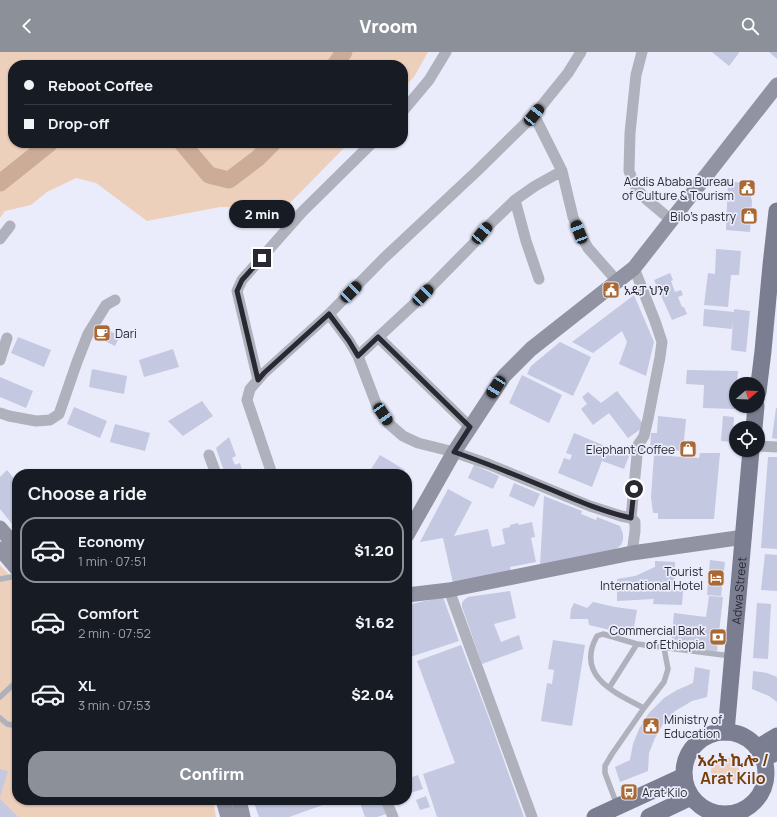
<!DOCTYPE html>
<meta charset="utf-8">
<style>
:root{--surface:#171b24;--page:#20242c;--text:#f1f3f6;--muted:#9ea1a6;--line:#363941;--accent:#8c9099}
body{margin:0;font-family:Manrope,"Noto Sans Ethiopic",sans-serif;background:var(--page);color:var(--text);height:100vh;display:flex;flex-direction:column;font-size:15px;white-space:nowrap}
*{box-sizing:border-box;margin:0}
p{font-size:13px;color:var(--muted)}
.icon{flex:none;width:22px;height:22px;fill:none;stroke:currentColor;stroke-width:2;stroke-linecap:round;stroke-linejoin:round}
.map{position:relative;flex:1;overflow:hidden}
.side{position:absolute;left:12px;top:417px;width:400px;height:336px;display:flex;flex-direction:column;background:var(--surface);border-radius:16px;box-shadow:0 1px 3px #0004}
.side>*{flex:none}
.banner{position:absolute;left:8px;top:8px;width:400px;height:88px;border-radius:16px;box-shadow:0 1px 3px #0004;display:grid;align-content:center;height:88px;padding:0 16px;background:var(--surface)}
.needle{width:26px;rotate:71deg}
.buttons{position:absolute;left:729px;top:325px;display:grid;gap:8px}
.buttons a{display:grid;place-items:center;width:36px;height:36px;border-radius:50%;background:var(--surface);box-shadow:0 1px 3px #0004;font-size:20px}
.end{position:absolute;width:18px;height:18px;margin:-9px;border:5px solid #282932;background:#fff;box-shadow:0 0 0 2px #fff}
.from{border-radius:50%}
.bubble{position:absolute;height:28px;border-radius:14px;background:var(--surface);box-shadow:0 1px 3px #0004;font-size:13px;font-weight:800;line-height:28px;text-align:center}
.car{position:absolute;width:12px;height:24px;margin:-12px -6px;border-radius:5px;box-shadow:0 0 3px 1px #0007;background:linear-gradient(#222 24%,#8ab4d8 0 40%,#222 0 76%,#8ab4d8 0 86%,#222 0)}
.banner b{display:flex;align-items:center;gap:14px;height:38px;font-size:15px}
.banner b+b{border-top:1px solid var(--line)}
.banner i{width:10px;height:10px;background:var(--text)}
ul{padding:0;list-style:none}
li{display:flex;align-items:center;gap:12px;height:66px;margin:0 8px 6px;padding:0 8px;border:2px solid transparent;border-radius:16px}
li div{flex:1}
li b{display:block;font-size:15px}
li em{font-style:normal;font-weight:800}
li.on{border-color:var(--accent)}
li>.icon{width:36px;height:36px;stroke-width:1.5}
h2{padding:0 16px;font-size:18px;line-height:48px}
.cta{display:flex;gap:8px;margin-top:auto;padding:8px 16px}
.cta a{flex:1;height:46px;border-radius:16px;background:var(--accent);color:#fff;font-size:16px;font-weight:800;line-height:46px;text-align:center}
header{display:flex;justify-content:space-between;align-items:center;height:52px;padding:0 16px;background:var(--accent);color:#fff;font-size:18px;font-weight:800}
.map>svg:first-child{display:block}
.green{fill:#edd0bc}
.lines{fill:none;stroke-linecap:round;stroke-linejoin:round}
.river{stroke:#ccac97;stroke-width:17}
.building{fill:#c4c8e0}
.lane{stroke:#afb1bc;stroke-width:5.5}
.street{stroke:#afb1bc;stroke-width:11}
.secondary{stroke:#9193a3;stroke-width:15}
.primary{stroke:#7b7e91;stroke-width:17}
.route{stroke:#282932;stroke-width:5}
.labels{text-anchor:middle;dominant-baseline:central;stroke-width:3.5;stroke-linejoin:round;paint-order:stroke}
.poi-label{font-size:12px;fill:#282932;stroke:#eaecfb;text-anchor:end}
.street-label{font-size:12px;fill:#282932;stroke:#eaecfb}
.district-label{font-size:16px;font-weight:bold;fill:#783e08;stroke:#eaecfb}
</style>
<header><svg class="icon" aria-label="back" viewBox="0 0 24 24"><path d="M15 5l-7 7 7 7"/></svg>Vroom<svg class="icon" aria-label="search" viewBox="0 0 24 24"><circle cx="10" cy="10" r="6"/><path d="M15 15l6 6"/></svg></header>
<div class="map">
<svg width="777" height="765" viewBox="0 0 777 765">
<rect width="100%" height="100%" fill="#eaecfb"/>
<path class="green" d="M0,0h428l-14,25 -11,11v-23h-390v78h336l-64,65 -65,-1 -73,14 -51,-38 -20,-5 -29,14 -16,13 -26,6 -5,7z
M0,513l17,18v217h196l3,17h-216z
M711 719a14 14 0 1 1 28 0a14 14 0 1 1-28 0Z"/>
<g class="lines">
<path class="river" d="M335,13l9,-13
M182,91l27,32 20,5 29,-22 15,-15
M0,131l50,-40"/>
</g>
<path class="building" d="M712,0h26l1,1 -10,13z
M769,0h8v7z
M728,129l14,2 4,1 3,5 3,12 -2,31 -24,-2z
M716,197l25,2 -2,24h-8l-3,32 -24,-2 4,-32 7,1z
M670,221l3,7 -2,1 4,11 6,-2 2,5 -5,2 4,10h2l3,7 -15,6 -18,-40z
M634,243l20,47 -8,34 -27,-12 8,-22 -5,-11 -29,22 -21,-11z
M704,257l30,3v-3l16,2 -4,41 -15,-2 2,-29 -1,8 -29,-3z
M98,273l22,11 -5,10 -23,-11z
M18,285l33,13 -7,17 -33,-14z
M560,290l31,15 -18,39 -46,-22 4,-8z
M173,297l6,18 -35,10 -5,-17z
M92,317l35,7 -3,18 -35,-7z
M687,318l51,1 -1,13h-1l-1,25 -32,-1 1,-23 -18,-1z
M522,323l40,20 -13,28 -40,-20z
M0,325l33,14 -7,17 -26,-11z
M617,339l28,35 -17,12 -19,-25 -16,12 -12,-16 6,-5 -5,-7 6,-5 13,11z
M202,349l11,15 -30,20 -15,-15z
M74,355l33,14 -7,17 -33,-14z
M776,356h1v31l-5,-1z
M658,364l28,3 -3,32 -33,-2 1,-16h6z
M723,364l11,1 -2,25 -11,-1z
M115,372l35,9 -5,18 -35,-9z
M574,381l55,23 -5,13 -22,-8 -10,26 -34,-14 6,-15 6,2 2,-5 -6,-2z
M229,385l7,19 -4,2 3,7 5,-2 3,10 -3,1h-15l-9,-26z
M700,401h20l-6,66h-56v-6h-5l-2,-16 3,-42 45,3z
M380,403l25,15 -3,4h-34z
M768,405h9v92l-16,-1z
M474,413l25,11 -6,13 -25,-11z
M7,418l10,12v48l-17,-21v-32z
M514,431l26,11 -6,13 -25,-11z
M448,437l24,13 -18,34 34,-7 4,18 13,-3 -3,-15 8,-2v-2l8,-2 1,2 13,-3 3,15 -4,1 5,24 -26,5 1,4 -58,12 -10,-45 -23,4z
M544,444l38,15 -1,3 15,6 1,-3 23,9 3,8v6l-2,5 -5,4 -76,16z
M765,502l12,1v36l-16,-1z
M710,508l15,2 -4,34 -14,-1z
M655,509l20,1 -1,29h9l-1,14 -29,-1 1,-5 -37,2v-22l18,-3 20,-9z
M510,539l6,27 -22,6 7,18 18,-7 4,14 -41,15 -20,-57v-4l2,-3 4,-3z
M709,544l14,1 -6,54 -21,-1 -25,-4 3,-33 32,4z
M443,545l16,44 -52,17v-53z
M593,550l22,5 22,3 -4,23 -23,-3 -21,-5 -1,-6h-18l1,-10 3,-6 13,5z
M757,551l14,1 -3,55 -15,-1z
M553,588l32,5 -13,81 -31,-5 6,-38 5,1 2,-14 -6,-1z
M461,593l26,68 37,104h-87l-14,-43 32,-11 -38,-102z
M695,615l15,3 -3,27 -15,4 -17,10 -12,13 -8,14 -6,15 -1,18 -28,11 -5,-15 15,-7 3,-16 6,-15 10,-16 15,-15 13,-8 16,-7z
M753,619l14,2 10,4v25l-8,-6 -17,-7z
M0,717l8,2 -8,26z
M418,723l5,14 -13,4 -3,-9v-5z
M426,744l4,11 -10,3 -4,-10z
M0,747l18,18h-18z
M253,748h84l-48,17h-30z
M359,748h22l5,14 -9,3h-12z"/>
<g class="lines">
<path class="lane" d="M0,527l17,-3
M637,592l-34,-10 -6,2c-22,40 18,57 47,72
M609,636l28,-44 94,12
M0,645l17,-16
M0,666l7,6 10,2
M617,753l-12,-32v-7l7,-12 32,-46 20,-26 4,-13 -4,-21"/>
<path class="street" d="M642,0l-6,23 -6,58 -1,38 7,17 10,11 25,21
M403,59l26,-31 17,-28
M534,63l28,56 11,46 6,15 9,16 29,33
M515,148l11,41 13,38
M0,187l10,-13
M329,262l20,27 9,15 19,50 11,17 15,13 15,7 36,9 34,12 102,42 31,10 10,2 4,4v9l-3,22
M378,285l92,90
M358,304l55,-51 60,-61 18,-21 24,-23 20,-14 27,-15
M0,308l7,-22
M258,328l-21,-89 5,-11 60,-68 70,-69
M0,361l9,3 27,5 14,-1 9,-6 18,-52 11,-28 18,-29 9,-5
M758,394l19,1
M209,403l7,19
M272,422l-25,-74 3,-11 14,-16 65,-59 55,-56 93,-87 57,-56 34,-42 13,-21
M631,466l7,-73 6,-9 4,-17 12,-62 2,-15 -7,-21 -21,-53
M449,538l83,227
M386,748l7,17"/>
<path class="secondary" d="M0,476l17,20
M407,483l47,-83 50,-76 27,-27 103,-81 143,-183
M0,497l17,20
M407,543l42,-5 183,-37 112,-16
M223,748l5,17
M239,748l4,17"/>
<g class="primary">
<path d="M758,340l5,-41 8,-86 6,-54"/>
<path d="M754,376l2,-22"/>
<path id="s1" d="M726,680l25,-282"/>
<circle cx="725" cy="721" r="41"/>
<path d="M757,696l20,-12"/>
<path d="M763,707l14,-7"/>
<path d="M595,765l89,-41"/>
<path d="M649,765l42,-20"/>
</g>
</g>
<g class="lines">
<path class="route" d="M262,206l-20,22 -5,11 21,89 6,-7 65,-59 20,27 9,15 20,-19 92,90 -16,25c33,11 66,25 98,38 26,11 52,22 79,28l3,-29"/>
</g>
<defs>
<g id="civic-square" transform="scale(0.9)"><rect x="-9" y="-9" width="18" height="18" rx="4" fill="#aa6835" stroke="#eaecfb"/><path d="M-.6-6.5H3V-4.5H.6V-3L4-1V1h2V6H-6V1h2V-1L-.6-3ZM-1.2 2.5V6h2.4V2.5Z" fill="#fff"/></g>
<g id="shop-square" transform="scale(0.9)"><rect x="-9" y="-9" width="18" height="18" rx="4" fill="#aa6835" stroke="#eaecfb"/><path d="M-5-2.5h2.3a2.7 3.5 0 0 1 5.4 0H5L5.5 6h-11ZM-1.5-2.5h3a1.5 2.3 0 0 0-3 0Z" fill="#fff"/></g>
<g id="cafe-square" transform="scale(0.9)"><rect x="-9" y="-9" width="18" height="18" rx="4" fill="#aa6835" stroke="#eaecfb"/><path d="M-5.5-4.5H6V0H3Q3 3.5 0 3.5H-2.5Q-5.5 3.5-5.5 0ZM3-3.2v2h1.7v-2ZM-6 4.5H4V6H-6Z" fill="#fff"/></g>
<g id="hotel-square" transform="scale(0.9)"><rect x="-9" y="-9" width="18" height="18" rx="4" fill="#aa6835" stroke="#eaecfb"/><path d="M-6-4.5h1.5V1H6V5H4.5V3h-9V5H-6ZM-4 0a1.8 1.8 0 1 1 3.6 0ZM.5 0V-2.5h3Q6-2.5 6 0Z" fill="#fff"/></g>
<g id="bank-square" transform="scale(0.9)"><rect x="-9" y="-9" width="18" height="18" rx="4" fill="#aa6835" stroke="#eaecfb"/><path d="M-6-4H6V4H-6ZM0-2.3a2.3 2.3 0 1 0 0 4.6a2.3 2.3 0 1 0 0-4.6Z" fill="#fff"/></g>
<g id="bus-square" transform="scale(0.9)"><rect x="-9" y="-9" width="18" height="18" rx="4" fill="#aa6835" stroke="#eaecfb"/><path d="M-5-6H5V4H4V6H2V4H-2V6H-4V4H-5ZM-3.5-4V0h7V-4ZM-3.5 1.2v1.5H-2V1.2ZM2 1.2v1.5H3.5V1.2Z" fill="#fff"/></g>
</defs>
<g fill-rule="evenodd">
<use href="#civic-square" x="747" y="136"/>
<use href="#shop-square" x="749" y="164"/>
<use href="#civic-square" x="611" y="238"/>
<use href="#cafe-square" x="102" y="281"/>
<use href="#shop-square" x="688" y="397"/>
<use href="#hotel-square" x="716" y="526"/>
<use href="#bank-square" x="718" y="585"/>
<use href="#civic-square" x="651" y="674"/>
<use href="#bus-square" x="629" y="740"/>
</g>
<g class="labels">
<g class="poi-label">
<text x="734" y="129">Addis Ababa Bureau<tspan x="734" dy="14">of Culture &amp; Tourism</tspan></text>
<text x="736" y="164">Bilo's pastry</text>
<text x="624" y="238" text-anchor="start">አዴፓ ህንፃ</text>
<text x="115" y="281" text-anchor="start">Dari</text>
<text x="675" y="397">Elephant Coffee</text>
<text x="703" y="519">Tourist<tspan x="703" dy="14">International Hotel</tspan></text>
<text x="705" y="578">Commercial Bank<tspan x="705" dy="14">of Ethiopia</tspan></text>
<text x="664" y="667" text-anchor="start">Ministry of<tspan x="664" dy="14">Education</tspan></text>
<text x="642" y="740" text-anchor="start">Arat Kilo</text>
</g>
<g class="street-label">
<text stroke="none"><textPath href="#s1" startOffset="142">Adwa Street</textPath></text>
</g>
<g class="district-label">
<text x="733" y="708">አራት ኪሎ /<tspan x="733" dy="18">Arat Kilo</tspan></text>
</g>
</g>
</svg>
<div class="buttons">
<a><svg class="needle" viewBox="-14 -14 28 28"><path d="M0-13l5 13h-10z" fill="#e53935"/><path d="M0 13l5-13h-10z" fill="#9ea1a6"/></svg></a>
<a><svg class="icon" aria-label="locate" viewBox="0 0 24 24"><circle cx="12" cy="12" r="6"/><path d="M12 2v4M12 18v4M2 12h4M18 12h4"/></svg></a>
</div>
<i class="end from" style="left:634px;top:437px"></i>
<i class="end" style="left:262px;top:206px"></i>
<div class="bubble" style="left:229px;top:148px;width:66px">2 min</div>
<i class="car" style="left:534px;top:63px;rotate:39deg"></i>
<i class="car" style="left:579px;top:180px;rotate:339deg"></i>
<i class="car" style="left:482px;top:181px;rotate:40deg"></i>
<i class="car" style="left:351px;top:240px;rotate:45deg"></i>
<i class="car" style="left:423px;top:243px;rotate:44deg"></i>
<i class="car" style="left:496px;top:335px;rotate:213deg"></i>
<i class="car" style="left:383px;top:362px;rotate:146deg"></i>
<div class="banner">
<b><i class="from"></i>Reboot Coffee</b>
<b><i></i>Drop-off</b>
</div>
<section class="side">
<h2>Choose a ride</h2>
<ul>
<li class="on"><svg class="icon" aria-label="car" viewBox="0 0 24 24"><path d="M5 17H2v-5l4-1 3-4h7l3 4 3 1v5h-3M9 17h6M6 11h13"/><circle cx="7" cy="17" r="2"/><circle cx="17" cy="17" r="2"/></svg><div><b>Economy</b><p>1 min · 07:51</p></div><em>$1.20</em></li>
<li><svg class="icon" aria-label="car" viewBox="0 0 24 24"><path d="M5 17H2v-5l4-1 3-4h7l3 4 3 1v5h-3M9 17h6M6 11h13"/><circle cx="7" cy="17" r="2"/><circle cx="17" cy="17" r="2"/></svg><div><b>Comfort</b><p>2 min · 07:52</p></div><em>$1.62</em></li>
<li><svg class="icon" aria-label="car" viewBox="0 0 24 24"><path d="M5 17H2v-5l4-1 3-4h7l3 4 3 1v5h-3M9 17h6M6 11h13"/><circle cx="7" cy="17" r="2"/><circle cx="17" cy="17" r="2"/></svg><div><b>XL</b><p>3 min · 07:53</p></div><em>$2.04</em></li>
</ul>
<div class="cta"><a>Confirm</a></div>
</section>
</div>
